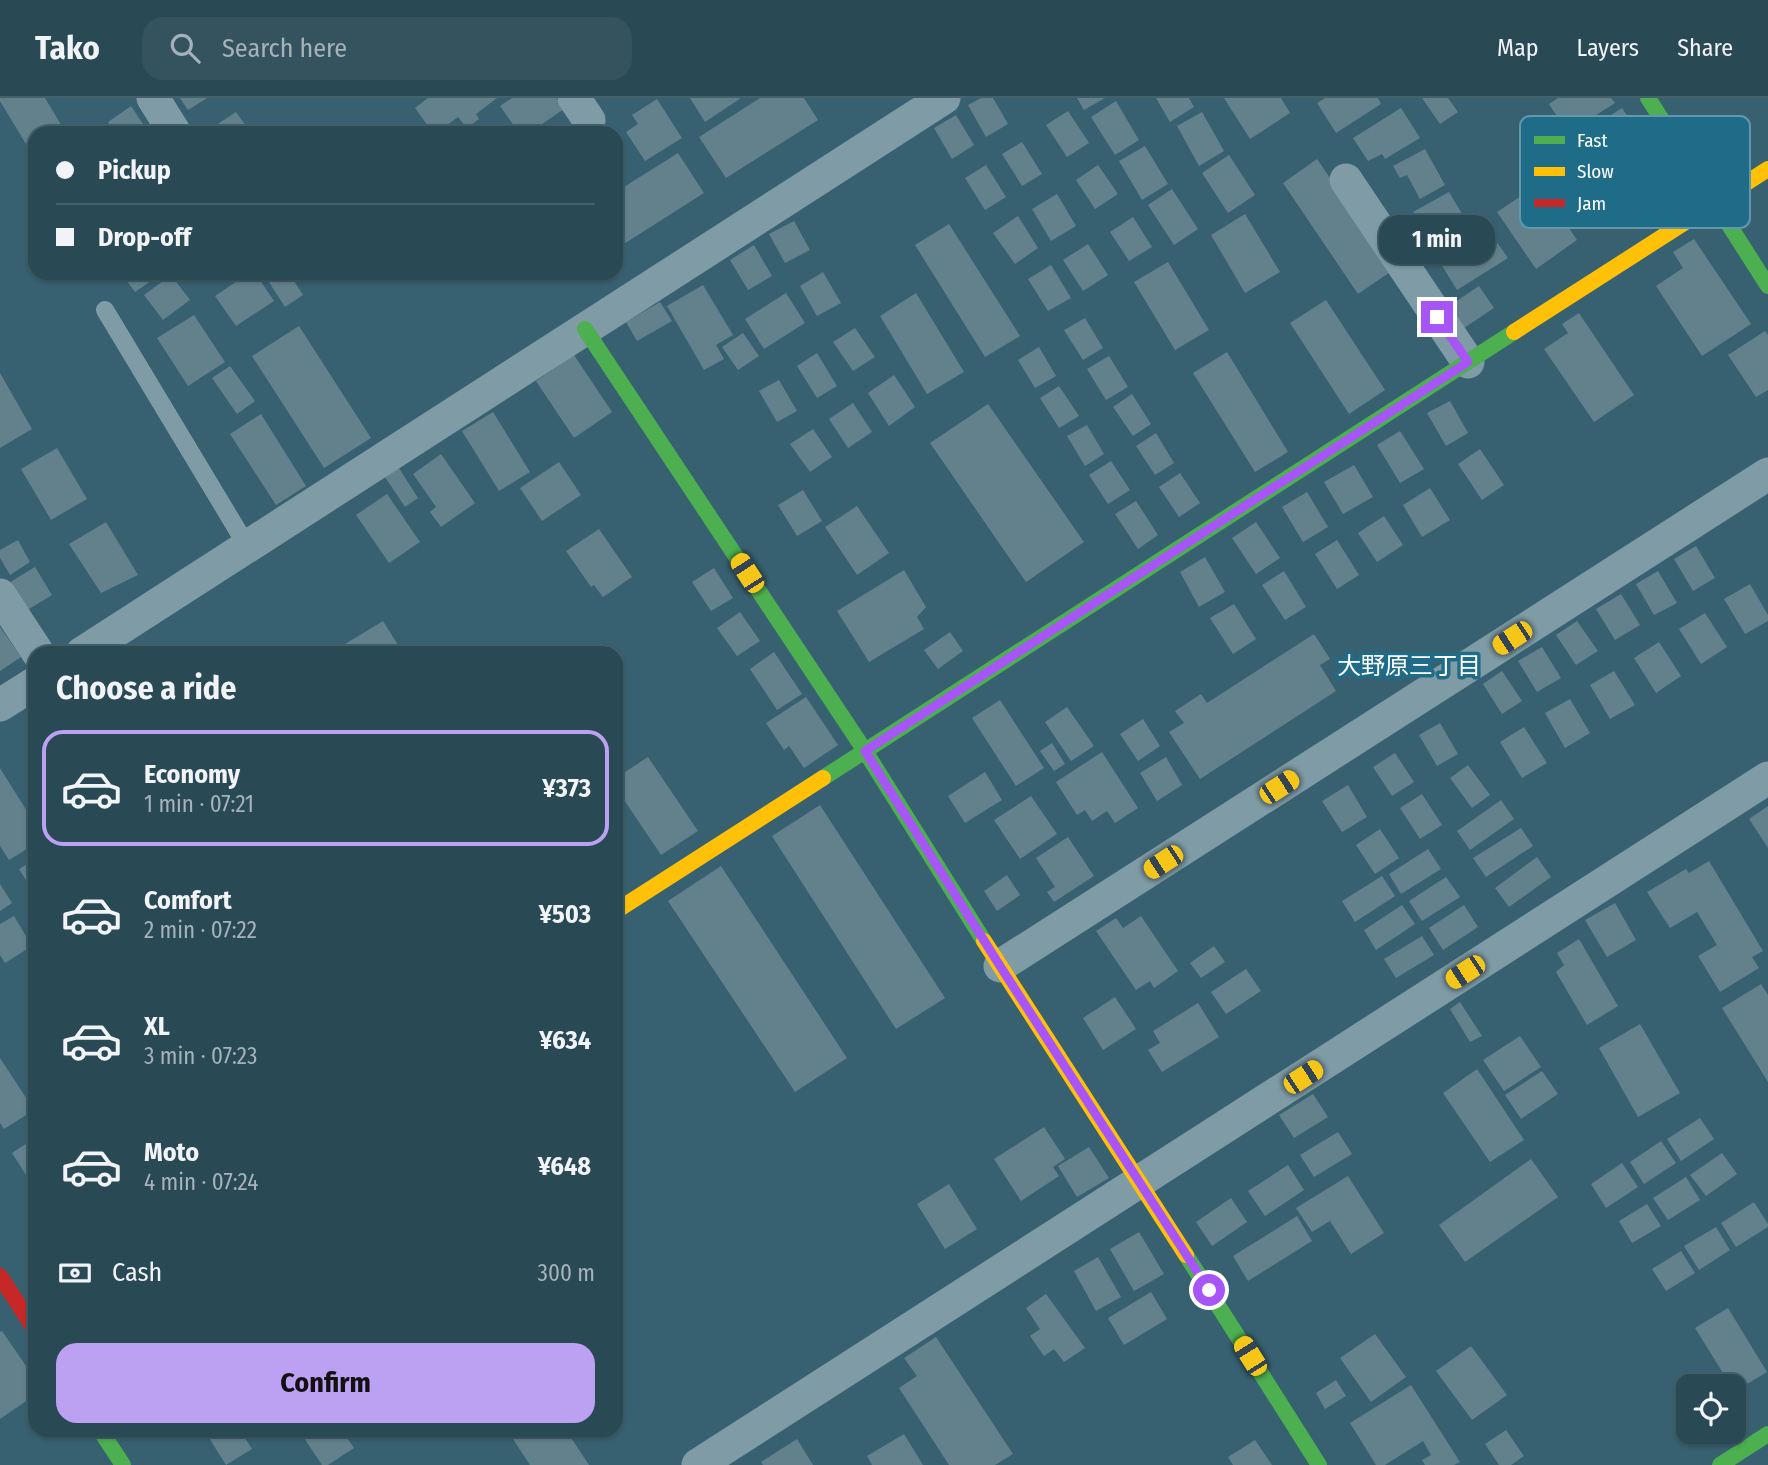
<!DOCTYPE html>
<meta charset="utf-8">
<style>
:root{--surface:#294955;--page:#35535f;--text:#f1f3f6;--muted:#a5b2b9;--line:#45616c;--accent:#bca0f2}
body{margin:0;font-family:"Fira Sans Condensed","Noto Sans JP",sans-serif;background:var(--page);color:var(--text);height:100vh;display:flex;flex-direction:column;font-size:26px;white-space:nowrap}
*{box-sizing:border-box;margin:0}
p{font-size:23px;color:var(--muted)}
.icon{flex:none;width:38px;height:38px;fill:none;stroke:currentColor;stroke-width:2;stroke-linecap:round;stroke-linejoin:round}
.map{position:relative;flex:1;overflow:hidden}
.panel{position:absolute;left:28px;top:548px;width:595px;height:791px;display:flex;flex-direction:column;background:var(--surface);border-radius:21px;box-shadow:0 2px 5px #0004,0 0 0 2px var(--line)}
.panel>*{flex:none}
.banner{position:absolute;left:28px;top:28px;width:595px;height:154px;border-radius:21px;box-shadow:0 2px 5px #0004,0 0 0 2px var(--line);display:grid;align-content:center;height:154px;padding:0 28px;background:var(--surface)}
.controls{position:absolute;left:1676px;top:1276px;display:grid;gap:14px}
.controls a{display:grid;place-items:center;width:70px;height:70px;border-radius:14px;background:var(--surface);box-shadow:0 2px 5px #0004,0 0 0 2px var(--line);font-size:35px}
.end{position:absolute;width:32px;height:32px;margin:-16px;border:9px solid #a855f7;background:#fff;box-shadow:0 0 0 4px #fff}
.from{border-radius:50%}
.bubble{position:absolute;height:49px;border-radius:21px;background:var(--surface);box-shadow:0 2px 5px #0004,0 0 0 2px var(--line);font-size:23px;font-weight:700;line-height:49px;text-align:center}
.car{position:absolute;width:21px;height:42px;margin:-21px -10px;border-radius:9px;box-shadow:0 0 5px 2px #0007;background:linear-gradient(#f5c518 24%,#345 0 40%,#f5c518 0 76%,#345 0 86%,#f5c518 0)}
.banner b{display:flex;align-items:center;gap:24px;height:66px;font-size:26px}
.banner b+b{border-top:2px solid var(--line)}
.banner i{width:18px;height:18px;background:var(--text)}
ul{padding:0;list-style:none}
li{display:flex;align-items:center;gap:21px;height:116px;margin:0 14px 10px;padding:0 14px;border:4px solid transparent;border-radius:21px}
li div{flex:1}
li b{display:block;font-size:26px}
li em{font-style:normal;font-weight:700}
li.active{border-color:var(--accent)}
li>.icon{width:63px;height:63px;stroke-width:1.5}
h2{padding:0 28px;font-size:32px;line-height:84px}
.pay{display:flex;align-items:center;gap:18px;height:77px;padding:0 28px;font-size:26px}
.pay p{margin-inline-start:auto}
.button{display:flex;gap:14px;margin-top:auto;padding:14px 28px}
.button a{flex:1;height:80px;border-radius:21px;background:var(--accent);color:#111;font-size:28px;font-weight:700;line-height:80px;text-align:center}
header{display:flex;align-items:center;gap:42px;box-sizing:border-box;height:98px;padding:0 35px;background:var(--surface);border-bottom:2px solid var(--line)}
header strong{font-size:33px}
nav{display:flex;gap:38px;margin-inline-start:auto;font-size:24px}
.search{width:490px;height:63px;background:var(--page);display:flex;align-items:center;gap:18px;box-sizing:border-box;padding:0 24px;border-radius:21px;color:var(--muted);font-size:26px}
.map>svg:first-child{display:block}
.building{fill:#62818c}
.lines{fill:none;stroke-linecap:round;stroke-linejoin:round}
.lane{stroke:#7e9ba6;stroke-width:18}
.street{stroke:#7e9ba6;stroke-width:33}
.fast{stroke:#4caf50;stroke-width:16}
.slow{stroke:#ffc107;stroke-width:16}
.jam{stroke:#c62828;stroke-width:16}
.route{stroke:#a855f7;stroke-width:9}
.labels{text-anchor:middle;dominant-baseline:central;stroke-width:7;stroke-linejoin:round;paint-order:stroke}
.neighbourhood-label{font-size:24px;fill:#fff;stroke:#1f6c89}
.key{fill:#1f6c89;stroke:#6298ac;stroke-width:2}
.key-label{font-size:19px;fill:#fff}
</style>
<header>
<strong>Tako</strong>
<div class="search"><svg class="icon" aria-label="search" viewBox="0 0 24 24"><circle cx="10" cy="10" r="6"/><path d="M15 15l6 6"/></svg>Search here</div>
<nav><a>Map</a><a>Layers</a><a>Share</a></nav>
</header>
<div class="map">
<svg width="1768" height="1367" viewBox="0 0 1768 1367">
<rect width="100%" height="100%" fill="#376171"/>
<path class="building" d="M0,0h45l21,35h-31v26l-35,-58z
M180,0h27l-19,12z
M428,0h69l-21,16 3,5 -12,9 -9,-11 -22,16h-3l-18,-25z
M512,0h44l8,11 -35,24h-10l-19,-27z
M690,0h51l-36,24z
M760,0h44l14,22 -92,58 -27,-41z
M981,0h12l15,26 -22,13 -18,-32z
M1077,0h28l-21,12z
M1156,0h33l5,9 -24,15z
M1224,0h57l9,15 -40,26z
M1325,0h53l3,6 -45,29 -19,-30z
M1422,0h26l10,14 -18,12z
M1558,0h53l4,5 -47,30 -19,-29z
M657,1l25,39 -37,23 -19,-29 12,-8 -6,-9z
M1116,3l23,39 -24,15 -24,-38z
M131,8l18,27h-34l-7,-11z
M1401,10l19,30 -35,21 -3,-5 -14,7 -15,-23z
M1622,10l47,71 -49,32 -47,-71z
M1068,13l21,32 -22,14 -21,-32z
M236,14l15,21h-47z
M1202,14l22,39 -25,15 -22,-40z
M956,17l18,30 -22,14 -18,-31z
M1022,44l20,32 -20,12 -20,-32z
M1145,48l23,38 -26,16 -23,-39z
M1425,51l20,36 -25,14 -13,-24 -7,3 -7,-12z
M678,55l26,40 -88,56v-57z
M1229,57l26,40 -27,18 -26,-40z
M1317,61l76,111 -35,24 -75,-111z
M986,67l20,32 -21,13 -20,-32z
M1098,67l20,29 -23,15 -19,-29z
M1539,86l38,56 -41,29 -39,-57z
M1172,91l26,40 -24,16 -26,-40z
M1449,94l21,35 -23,12 -14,-22 -11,8 -9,-13z
M1057,96l19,32 -25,15 -19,-32z
M1245,116l35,58 -35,21 -34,-58z
M1018,118l20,32 -23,16 -22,-31z
M1133,119l19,30 -23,14 -19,-29z
M794,123l16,29 -25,13 -16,-29z
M949,126l71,112 -35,21 -70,-112z
M1484,126l24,34 -51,32 -21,-34z
M1694,141l57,85 -49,32 -46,-70 27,-18 -10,-16z
M1088,146l20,31 -25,16 -20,-31z
M754,147l18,31 -24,14 -18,-30z
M1168,164l41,68 -34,20 -41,-68z
M1051,167l20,33 -23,13 -20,-32z
M823,174l18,31 -24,13 -17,-30z
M121,175h42l-28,19z
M249,175h6l19,28 -38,25 -21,-30z
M263,175h26l14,22 -18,12z
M171,177l19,25 -27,20 -19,-25z
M703,187l30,50 -17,10 8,14 -20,11 -37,-64z
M1479,188l15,22 -36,24 -15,-22z
M786,195l19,30 -41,26 -19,-30z
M916,195l48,79 -37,22 -47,-78z
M1326,202l59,90 -36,24 -59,-91z
M660,204l12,19 -35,20 -11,-19z
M1579,215l55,82 -40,27 -50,-73 24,-16 -6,-9z
M194,217l31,47 -37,24 -31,-48z
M1085,220l18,30 -20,12 -19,-30z
M299,228l72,112 -47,30 -72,-112z
M855,230l20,29 -22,14 -20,-29z
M1765,233l3,4v55l-12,7 -28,-42z
M743,235l16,23 -21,14 -16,-23z
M1039,249l17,29 -21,12 -17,-28z
M1227,254l61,100 -33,20 -62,-99z
M817,255l20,33 -20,12 -20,-32z
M574,257l38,57 -38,26 -38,-57z
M1109,258l19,31 -22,13 -19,-31z
M230,268l25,35 -18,13 -25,-36z
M0,275l32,56 -32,19z
M894,277l21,32 -26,19 -21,-33z
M779,282l18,31 -20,11 -18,-31z
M1059,288l20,30 -20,12 -19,-30z
M1132,296l19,30 -18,12 -20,-29z
M1450,303l18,32 -22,13 -19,-33z
M853,305l19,29 -24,16 -19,-29z
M988,306l96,138 -58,40 -96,-139z
M493,314l37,60 -31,19 -37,-60z
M261,316l45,72 -30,19 -46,-71z
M1087,327l17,29 -19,12 -18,-30z
M813,331l19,28 -22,15 -20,-28z
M1400,333l24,38 -24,14 -23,-38z
M1156,335l18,30 -19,12 -19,-29z
M57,350l30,51 -36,21 -30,-51z
M1480,351l24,36 -22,15 -24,-36z
M441,356l34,49 -34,24 -11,-15 6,-5 -23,-33z
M1111,363l19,29 -22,14 -19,-29z
M559,364l22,33 -39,26 -22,-33z
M1354,367l19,32 -30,17 -19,-32z
M399,370l19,30 -13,9 -20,-30z
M1180,375l20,30 -21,14 -20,-30z
M1430,390l20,32 -28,17 -19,-32z
M803,392l19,31 -25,15 -19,-31z
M1307,394l21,35 -25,15 -21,-35z
M387,396l33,48 -31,21 -33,-48z
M1136,403l22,34 -20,14 -23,-35z
M857,408l32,47 -32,22 -32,-48z
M1384,418l19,29 -26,17 -19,-29z
M106,424l32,53 -37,18 -32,-49z
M1256,424l24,36 -24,16 -24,-36z
M599,431l33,48 -29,20 -9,-12 -3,2 -25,-36z
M18,442l12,22 -20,13 -10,-17v-8z
M1337,442l22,35 -22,14 -22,-35z
M1696,448l19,32 -22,13 -19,-32z
M1205,459l20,35 -26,15 -19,-35z
M35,469l17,28 -28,17 -17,-28z
M714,470l19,30 -22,13 -19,-29z
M904,472l22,37 -9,10 7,12 -55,33 -32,-51z
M1284,473l22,36 -21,13 -23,-35z
M1658,473l19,32 -23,12 -18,-31z
M1750,486l18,31v6l-23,13 -21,-35z
M1621,496l19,31 -25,15 -19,-31z
M1234,506l22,35 -23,15 -23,-36z
M740,514l20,29 -23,15 -20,-28z
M1705,515l22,34 -26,17 -22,-35z
M383,523l20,32h-53l-5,-9z
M1577,523l21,30 -22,14 -20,-30z
M0,529l21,30 -21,14z
M950,534l13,19 -25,18 -14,-19z
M1314,536l16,25 -10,6 16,26 -136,88 -31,-47 15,-9 -9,-12 26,-17 6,9z
M1659,544l22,34 -25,17 -22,-35z
M1542,549l19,31 -24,14 -19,-31z
M774,554l28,42 -25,16 -27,-41z
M1502,573l20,30 -20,13 -19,-30z
M1614,573l21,34 -25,14 -20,-34z
M806,599l32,48 -34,23 -15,-22 -5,4 -18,-27z
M1570,601l20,34 -25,15 -20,-35z
M1000,602l44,68 -28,18 -44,-68z
M1067,609l27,39 -23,15 -26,-39z
M1143,621l17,27 -22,15 -18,-27z
M1440,625l18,31 -21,12 -18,-31z
M1524,629l23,36 -25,15 -22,-36z
M1052,645l13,21 -11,7 -14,-20z
M1102,654l36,56 -23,15 -8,-12 -15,10 -7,-11 -8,5 -21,-33z
M1395,655l19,29 -22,14 -19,-29z
M648,659l50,74 -37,24 -45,-67v-10z
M1166,659l16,28 -25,16 -17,-28z
M1468,667l22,30 -18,13 -22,-30z
M0,670l35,56v20l-26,16 -9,-14z
M985,674l17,28 -37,23 -17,-27z
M1348,687l19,32 -25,15 -20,-31z
M1422,696l20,31 -22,14 -20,-31z
M1031,698l26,38 -37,25 -26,-39z
M1501,702l13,19 -44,31 -13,-19z
M820,707l125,193 -49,31 -124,-193z
M1768,708v42l-19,-29z
M1521,730l12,18 -47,31 -13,-19z
M1380,731l19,29 -24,16 -19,-29z
M1068,739l26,39 -40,26 -7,-10 8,-5 -19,-29z
M1428,751l13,20 -40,25 -12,-20z
M1537,759l14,20 -42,30 -14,-19z
M35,761v36l-16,-26z
M1709,763l54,90 -11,6 7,11 -39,24 -22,-36 19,-11 -20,-33 -27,16 -23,-36 39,-23 3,4z
M721,768l126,192 -52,34 -127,-191z
M1007,777l13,20 -23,16 -13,-20z
M1382,778l13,20 -40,26 -13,-21z
M1446,779l14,20 -38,24 -13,-20z
M0,786l12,19 -12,8z
M1615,805l21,37 -29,17 -22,-37z
M1402,807l13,19 -39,26 -12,-20z
M1464,807l14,22 -35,23 -14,-22z
M14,818l18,30 -27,17 -5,-8v-31z
M1141,818l37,55 -24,17 -4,-7 -14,9 -40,-59 20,-13 7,10z
M1422,838l12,19 -38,23 -12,-19z
M1579,841l39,67 -31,19 -31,-53 8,-7 -7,-12z
M1214,848l11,16 -24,16 -11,-15z
M1246,871l15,22 -35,23 -15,-22z
M1761,886l7,11v87l-46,-74z
M1115,899l21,32 -33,21 -20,-32z
M1460,904l22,34 -12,6 -20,-33z
M1198,905l21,34 -57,35 -14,-22 12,-7 -7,-12z
M1640,926l40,69 -42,24 -39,-69z
M1520,938l21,31 -37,24 -21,-31z
M0,960l34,52 -30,19 -4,-6z
M1477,971l47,71 -34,22 -47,-69z
M1542,973l16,23 -37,25 -16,-24z
M1313,996l15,23 -34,21 -15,-23z
M1700,1020l14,21 -33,22 -14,-22z
M1044,1029l21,32 -12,8 6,9 -38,25 -27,-42z
M1338,1034l14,22 -38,23 -14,-22z
M35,1040v51l-23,-36z
M1661,1043l15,22 -32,21 -14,-22z
M1089,1049l20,31 -32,19 -19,-31z
M1722,1055l15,21 -31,22 -16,-21z
M1531,1061l27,38 -93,65 -26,-37z
M1622,1065l16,24 -32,21 -15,-24z
M1288,1067l16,25 -39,26 -17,-25z
M1348,1078l36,57 -33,21 -21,-33 -18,11 -16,-24z
M1686,1079l14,23 -32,20 -15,-22z
M949,1086l28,45 -32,20 -28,-45z
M1231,1100l16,24 -35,24 -16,-24z
M1754,1104l14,22v3l-32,20 -15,-24z
M1647,1106l14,22 -29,17 -13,-22z
M1297,1118l15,25 -64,40 -15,-25z
M1716,1129l14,23 -31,20 -15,-24z
M1139,1134l25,42 -30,17 -24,-42z
M1681,1153l14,22 -29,18 -14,-22z
M1098,1159l23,40 -25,14 -22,-40z
M1151,1194l16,27 -43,26 -16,-27z
M1046,1196l39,54 -21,14 -10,-13 -10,7 -14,-20 10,-7 -14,-21z
M1728,1210l39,64 -33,20v-6h-3l-36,-58z
M2,1233l33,48v16l-35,24v-87z
M1375,1236l31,43 -35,25 -31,-44z
M936,1239l77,117 -18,11h-46l-50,-77 18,-12 -13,-18z
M1471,1248l36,49 -35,25 -36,-49z
M1336,1282l10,16 -21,13 -9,-16z
M1411,1287l49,77 -6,3h-29l-3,-5 9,-5 -8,-14 -38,24h-9l-26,-42z
M204,1332h36l12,19 -26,16z
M304,1332h38l12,18 -26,17h-6l-22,-33z
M507,1332h59l23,35h-59z
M1506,1332l18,26 -13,9h-12l-14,-21z
M904,1336l19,31h-51l-5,-9z
M797,1341l16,26h-50l-2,-3z
M1255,1342l17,25h-39l-5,-8z"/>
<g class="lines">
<path class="lane" d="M105,212l142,236"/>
<path class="street" d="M153,0l22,35
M574,0l15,22
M1346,82l122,182
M0,497l38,58
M82,555l862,-555
M0,607l35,-22
M1000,868l768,-492
M698,1367l1070,-687"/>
<path class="fast" d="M1648,0l120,188
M585,231l280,422 119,190
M823,680l691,-446
M1186,1157l133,210
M100,1332l23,35
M1720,1367l48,-31"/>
<path class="slow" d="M1514,234l254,-163
M616,813l207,-133
M984,843l202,314"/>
<path class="jam" d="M0,1178l35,54"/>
</g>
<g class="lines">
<path class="route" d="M1209,1192l-209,-324 -135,-215 603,-389 -31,-45"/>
</g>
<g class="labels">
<g class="neighbourhood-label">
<text x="1409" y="568">大野原三丁目</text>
</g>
</g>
<rect x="1520" y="18" width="230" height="112" rx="10" class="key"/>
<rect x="1534" y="38" width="31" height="8" fill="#4caf50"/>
<rect x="1534" y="69" width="31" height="9" fill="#ffc107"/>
<rect x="1534" y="101" width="31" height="8" fill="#c62828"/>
<g class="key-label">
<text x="1577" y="49">Fast</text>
<text x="1577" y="80">Slow</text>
<text x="1577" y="112">Jam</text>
</g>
</svg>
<div class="controls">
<a><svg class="icon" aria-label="locate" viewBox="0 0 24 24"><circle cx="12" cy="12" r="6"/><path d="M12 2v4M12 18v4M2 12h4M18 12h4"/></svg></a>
</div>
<i class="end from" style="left:1209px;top:1192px"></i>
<i class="end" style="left:1437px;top:219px"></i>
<div class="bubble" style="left:1379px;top:117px;width:116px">1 min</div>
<i class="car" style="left:747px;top:475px;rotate:327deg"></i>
<i class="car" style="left:1512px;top:540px;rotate:237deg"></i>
<i class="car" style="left:1279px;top:689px;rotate:57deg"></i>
<i class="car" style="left:1163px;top:764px;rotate:237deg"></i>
<i class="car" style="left:1465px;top:874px;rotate:237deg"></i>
<i class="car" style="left:1303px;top:979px;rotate:57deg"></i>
<i class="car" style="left:1250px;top:1258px;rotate:328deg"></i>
<div class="banner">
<b><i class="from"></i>Pickup</b>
<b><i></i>Drop-off</b>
</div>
<section class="panel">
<h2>Choose a ride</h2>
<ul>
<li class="active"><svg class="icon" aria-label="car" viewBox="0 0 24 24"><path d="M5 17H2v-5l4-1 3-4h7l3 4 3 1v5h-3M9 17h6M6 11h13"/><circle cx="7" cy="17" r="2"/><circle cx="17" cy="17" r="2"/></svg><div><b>Economy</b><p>1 min · 07:21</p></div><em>¥373</em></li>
<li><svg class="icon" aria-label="car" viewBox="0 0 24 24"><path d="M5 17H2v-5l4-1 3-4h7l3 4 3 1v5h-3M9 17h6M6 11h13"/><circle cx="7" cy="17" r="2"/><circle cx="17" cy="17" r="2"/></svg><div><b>Comfort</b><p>2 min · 07:22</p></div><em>¥503</em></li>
<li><svg class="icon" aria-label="car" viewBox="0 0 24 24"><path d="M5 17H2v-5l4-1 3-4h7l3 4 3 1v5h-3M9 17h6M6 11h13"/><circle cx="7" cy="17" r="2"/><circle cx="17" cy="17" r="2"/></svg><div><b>XL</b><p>3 min · 07:23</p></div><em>¥634</em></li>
<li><svg class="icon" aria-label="car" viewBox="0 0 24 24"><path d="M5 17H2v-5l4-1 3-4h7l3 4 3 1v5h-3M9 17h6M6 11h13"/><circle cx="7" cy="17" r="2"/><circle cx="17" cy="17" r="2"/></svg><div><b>Moto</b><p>4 min · 07:24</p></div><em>¥648</em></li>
</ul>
<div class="pay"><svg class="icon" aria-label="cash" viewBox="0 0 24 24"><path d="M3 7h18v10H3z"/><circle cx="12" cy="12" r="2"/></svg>Cash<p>300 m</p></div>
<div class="button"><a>Confirm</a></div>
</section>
</div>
